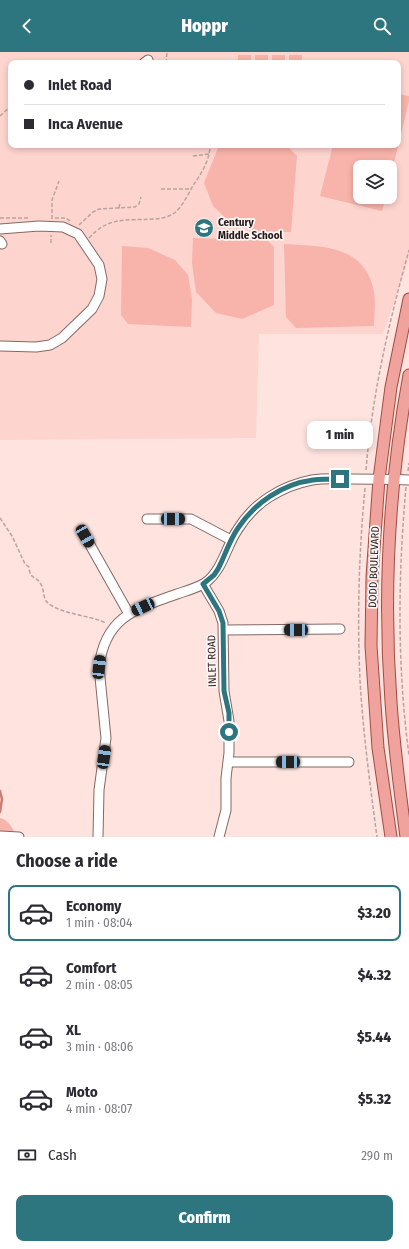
<!DOCTYPE html>
<meta charset="utf-8">
<style>
:root{--surface:#fff;--page:#f2f2f3;--text:#2b2b33;--muted:#7c7c81;--line:#e1e1e2;--accent:#2e767f}
body{margin:0;font-family:"Fira Sans Condensed",sans-serif;background:var(--page);color:var(--text);height:100vh;display:flex;flex-direction:column;font-size:15px;white-space:nowrap}
*{box-sizing:border-box;margin:0}
p{font-size:13px;color:var(--muted)}
.icon{flex:none;width:22px;height:22px;fill:none;stroke:currentColor;stroke-width:2;stroke-linecap:round;stroke-linejoin:round}
.map{position:relative;height:785px;overflow:hidden}
.side{display:flex;flex-direction:column;background:var(--surface);flex:1}
.side>*{flex:none}
.hud{position:absolute;left:8px;top:8px;width:393px;height:88px;border-radius:8px;box-shadow:0 2px 6px #0003;display:grid;align-content:center;height:88px;padding:0 16px;background:var(--surface)}
.buttons{position:absolute;left:353px;top:108px;display:grid;gap:8px}
.buttons a{display:grid;place-items:center;width:44px;height:44px;border-radius:8px;background:var(--surface);box-shadow:0 2px 6px #0003;font-size:20px}
.end{position:absolute;width:18px;height:18px;margin:-9px;border:5px solid #2e767f;background:#fff;box-shadow:0 0 0 2px #fff}
.from{border-radius:50%}
.bubble{position:absolute;height:28px;border-radius:8px;background:var(--surface);box-shadow:0 2px 6px #0003;font-size:13px;font-weight:800;line-height:28px;text-align:center}
.car{position:absolute;width:12px;height:24px;margin:-12px -6px;border-radius:5px;box-shadow:0 0 3px 1px #0007;background:linear-gradient(#222 24%,#8ab4d8 0 40%,#222 0 76%,#8ab4d8 0 86%,#222 0)}
.hud b{display:flex;align-items:center;gap:14px;height:38px;font-size:15px}
.hud b+b{border-top:1px solid var(--line)}
.hud i{width:10px;height:10px;background:var(--text)}
ul{padding:0;list-style:none}
li{display:flex;align-items:center;gap:12px;height:56px;margin:0 8px 6px;padding:0 8px;border:2px solid transparent;border-radius:8px}
li div{flex:1}
li b{display:block;font-size:15px}
li em{font-style:normal;font-weight:800}
li.active{border-color:var(--accent)}
li>.icon{width:36px;height:36px;stroke-width:1.5}
h2{padding:0 16px;font-size:18px;line-height:48px}
.pay{display:flex;align-items:center;gap:10px;height:44px;padding:0 16px;font-size:15px}
.pay p{margin-inline-start:auto}
.button{display:flex;gap:8px;margin-top:auto;padding:8px 16px}
.button a{flex:1;height:46px;border-radius:8px;background:var(--accent);color:#fff;font-size:16px;font-weight:800;line-height:46px;text-align:center}
header{display:flex;justify-content:space-between;align-items:center;height:52px;padding:0 16px;background:var(--accent);color:#fff;font-size:18px;font-weight:800}
.map>svg:first-child{display:block}
.built{fill:#fed4ce;fill-rule:evenodd}
.green{fill:#f8b3aa}
.lines{fill:none;stroke-linecap:round;stroke-linejoin:round}
.stream{stroke:#cb7d74;stroke-width:2.5}
.minor-casing{stroke:#856864;stroke-width:11}
.major-casing{stroke:#a24b44;stroke-width:13}
.path{stroke:#b9a3a0;stroke-width:1.5;stroke-dasharray:4 2;stroke-linecap:butt}
.minor{stroke:#fff;stroke-width:9}
.major{stroke:#efa39c;stroke-width:11}
.route{stroke:#2e767f;stroke-width:5}
.labels{text-anchor:middle;dominant-baseline:central;stroke-width:3.5;stroke-linejoin:round;paint-order:stroke}
.poi-label{font-size:11px;font-weight:bold;fill:#271b1a;stroke:#fcf5f4;text-anchor:start}
.street-label{font-size:11px;fill:#271b1a;stroke:#fcf5f4}
</style>
<header><svg class="icon" aria-label="back" viewBox="0 0 24 24"><path d="M15 5l-7 7 7 7"/></svg>Hoppr<svg class="icon" aria-label="search" viewBox="0 0 24 24"><circle cx="10" cy="10" r="6"/><path d="M15 15l6 6"/></svg></header>
<div class="map">
<svg width="409" height="785" viewBox="0 0 409 785">
<rect width="100%" height="100%" fill="#fee3df"/>
<path class="built" d="M0,0h409v207l-26,75h-124l-3,104 -256,2zM11,11h387v82h-387zM360,115h30v30h-30z"/>
<path class="green" d="M238,3h13v8h-13z
M255,3h13v8h-13z
M272,3h13v8h-13z
M289,3h13v8h-13z
M398,42l11,2v5l-19,78v-12h-30v30h26l-4,14 -62,-15 13,-51h65z
M218,96h71l8,8 -6,76h-33l-27,-9 -18,-17 -9,-23z
M193,186l74,2 7,7v58l-32,14 -26,-6 -20,-21 -4,-29z
M284,192c37,2 82,1 90,48 2,11 0,24 0,34l-78,2 -10,-11z
M122,194l26,2 27,12 13,15 4,24 -1,28 -63,-3 -7,-9z
M0,766c9,2 13,11 17,19h-17z"/>
<g class="lines">
<path class="stream" d="M0,739l2,8 -2,13"/>
<g class="minor-casing">
<path id="minor" d="M144,11l4,-3
M0,177l39,-3 24,1 15,7 21,31 3,14 -3,17 -7,13 -30,29 -12,7 -14,2 -36,-1
M0,189l2,3
M147,467h44l40,21
M85,484l44,78
M203,532l16,27 4,12 1,68 5,30v32l-3,25v32l-7,27
M223,578l117,-1
M228,710h121
M0,784l19,1
M98,785l1,-47 7,-52 -7,-71c6,-50 36,-58 78,-73 9,-3 20,-6 28,-11 18,-13 21,-37 33,-54 16,-26 43,-43 74,-49 12,-2 26,-1 39,-1 19,0 39,0 58,1"/>
</g>
<g class="major-casing">
<path id="major" d="M391,785l-13,-89 -7,-102 1,-69 7,-98 12,-92 18,-88
M406,785c-6,-45 -12,-90 -15,-135 -8,-109 -2,-219 18,-327"/>
</g>
<path class="path" d="M166,11l1,-11
M0,64l11,-10
M193,104l16,-2
M161,137h30
M119,156l1,-5
M0,166h29
M55,166h11l4,3
M52,167v-19l7,-19
M79,173l14,-13 6,-3 36,-2 4,-3 2,-7
M89,186c20,-22 36,-17 63,-19 7,0 14,-1 21,-5 9,-6 15,-20 21,-30 8,-11 16,-25 16,-39
M51,191v-8
M366,418c6,-75 23,-148 43,-220
M408,419l1,-8
M406,435c-8,89 -9,179 3,268
M365,436c-6,64 -8,128 -5,192 3,52 10,105 17,157
M0,466l12,18 13,28 4,3c1,13 6,8 11,16 5,6 2,15 8,20 2,2 5,3 8,5 16,7 34,8 50,15"/>
<use href="#minor" class="minor"/>
<use href="#major" class="major"/>
</g>
<g class="lines">
<path class="route" d="M229,680v-19l-5,-22 -1,-68 -4,-12 -16,-27 11,-9 4,-6c7,-13 11,-28 20,-41 17,-25 44,-44 75,-48 9,-1 18,-1 27,-1"/>
</g>
<defs>
<g id="school-disc" transform="scale(1)"><circle r="9.5" fill="#2e767f" stroke="#fcf5f4"/><path d="M0-5L7-2L0 1L-7-2ZM-4 1L0 2.5L4 1V4Q0 6-4 4Z" fill="#fff"/></g>
</defs>
<g fill-rule="evenodd">
<use href="#school-disc" x="204" y="176"/>
</g>
<g class="labels">
<g class="poi-label">
<text x="218" y="170">Century<tspan x="218" dy="13">Middle School</tspan></text>
</g>
<g class="street-label">
<text transform="translate(374 515) rotate(-88)">DODD BOULEVARD</text>
<text transform="translate(212 609) rotate(-91)">INLET ROAD</text>
</g>
</g>
</svg>
<div class="buttons">
<a><svg class="icon" aria-label="layers" viewBox="0 0 24 24"><path d="M12 4l9 5-9 5-9-5zM3 14l9 5 9-5"/></svg></a>
</div>
<i class="end from" style="left:229px;top:680px"></i>
<i class="end" style="left:340px;top:427px"></i>
<div class="bubble" style="left:307px;top:369px;width:66px">1 min</div>
<i class="car" style="left:173px;top:467px;rotate:90deg"></i>
<i class="car" style="left:85px;top:484px;rotate:150deg"></i>
<i class="car" style="left:143px;top:555px;rotate:245deg"></i>
<i class="car" style="left:296px;top:578px;rotate:270deg"></i>
<i class="car" style="left:99px;top:615px;rotate:7deg"></i>
<i class="car" style="left:104px;top:705px;rotate:8deg"></i>
<i class="car" style="left:288px;top:710px;rotate:270deg"></i>
<div class="hud">
<b><i class="from"></i>Inlet Road</b>
<b><i></i>Inca Avenue</b>
</div>
</div>
<section class="side">
<h2>Choose a ride</h2>
<ul>
<li class="active"><svg class="icon" aria-label="car" viewBox="0 0 24 24"><path d="M5 17H2v-5l4-1 3-4h7l3 4 3 1v5h-3M9 17h6M6 11h13"/><circle cx="7" cy="17" r="2"/><circle cx="17" cy="17" r="2"/></svg><div><b>Economy</b><p>1 min · 08:04</p></div><em>$3.20</em></li>
<li><svg class="icon" aria-label="car" viewBox="0 0 24 24"><path d="M5 17H2v-5l4-1 3-4h7l3 4 3 1v5h-3M9 17h6M6 11h13"/><circle cx="7" cy="17" r="2"/><circle cx="17" cy="17" r="2"/></svg><div><b>Comfort</b><p>2 min · 08:05</p></div><em>$4.32</em></li>
<li><svg class="icon" aria-label="car" viewBox="0 0 24 24"><path d="M5 17H2v-5l4-1 3-4h7l3 4 3 1v5h-3M9 17h6M6 11h13"/><circle cx="7" cy="17" r="2"/><circle cx="17" cy="17" r="2"/></svg><div><b>XL</b><p>3 min · 08:06</p></div><em>$5.44</em></li>
<li><svg class="icon" aria-label="car" viewBox="0 0 24 24"><path d="M5 17H2v-5l4-1 3-4h7l3 4 3 1v5h-3M9 17h6M6 11h13"/><circle cx="7" cy="17" r="2"/><circle cx="17" cy="17" r="2"/></svg><div><b>Moto</b><p>4 min · 08:07</p></div><em>$5.32</em></li>
</ul>
<div class="pay"><svg class="icon" aria-label="cash" viewBox="0 0 24 24"><path d="M3 7h18v10H3z"/><circle cx="12" cy="12" r="2"/></svg>Cash<p>290 m</p></div>
<div class="button"><a>Confirm</a></div>
</section>
